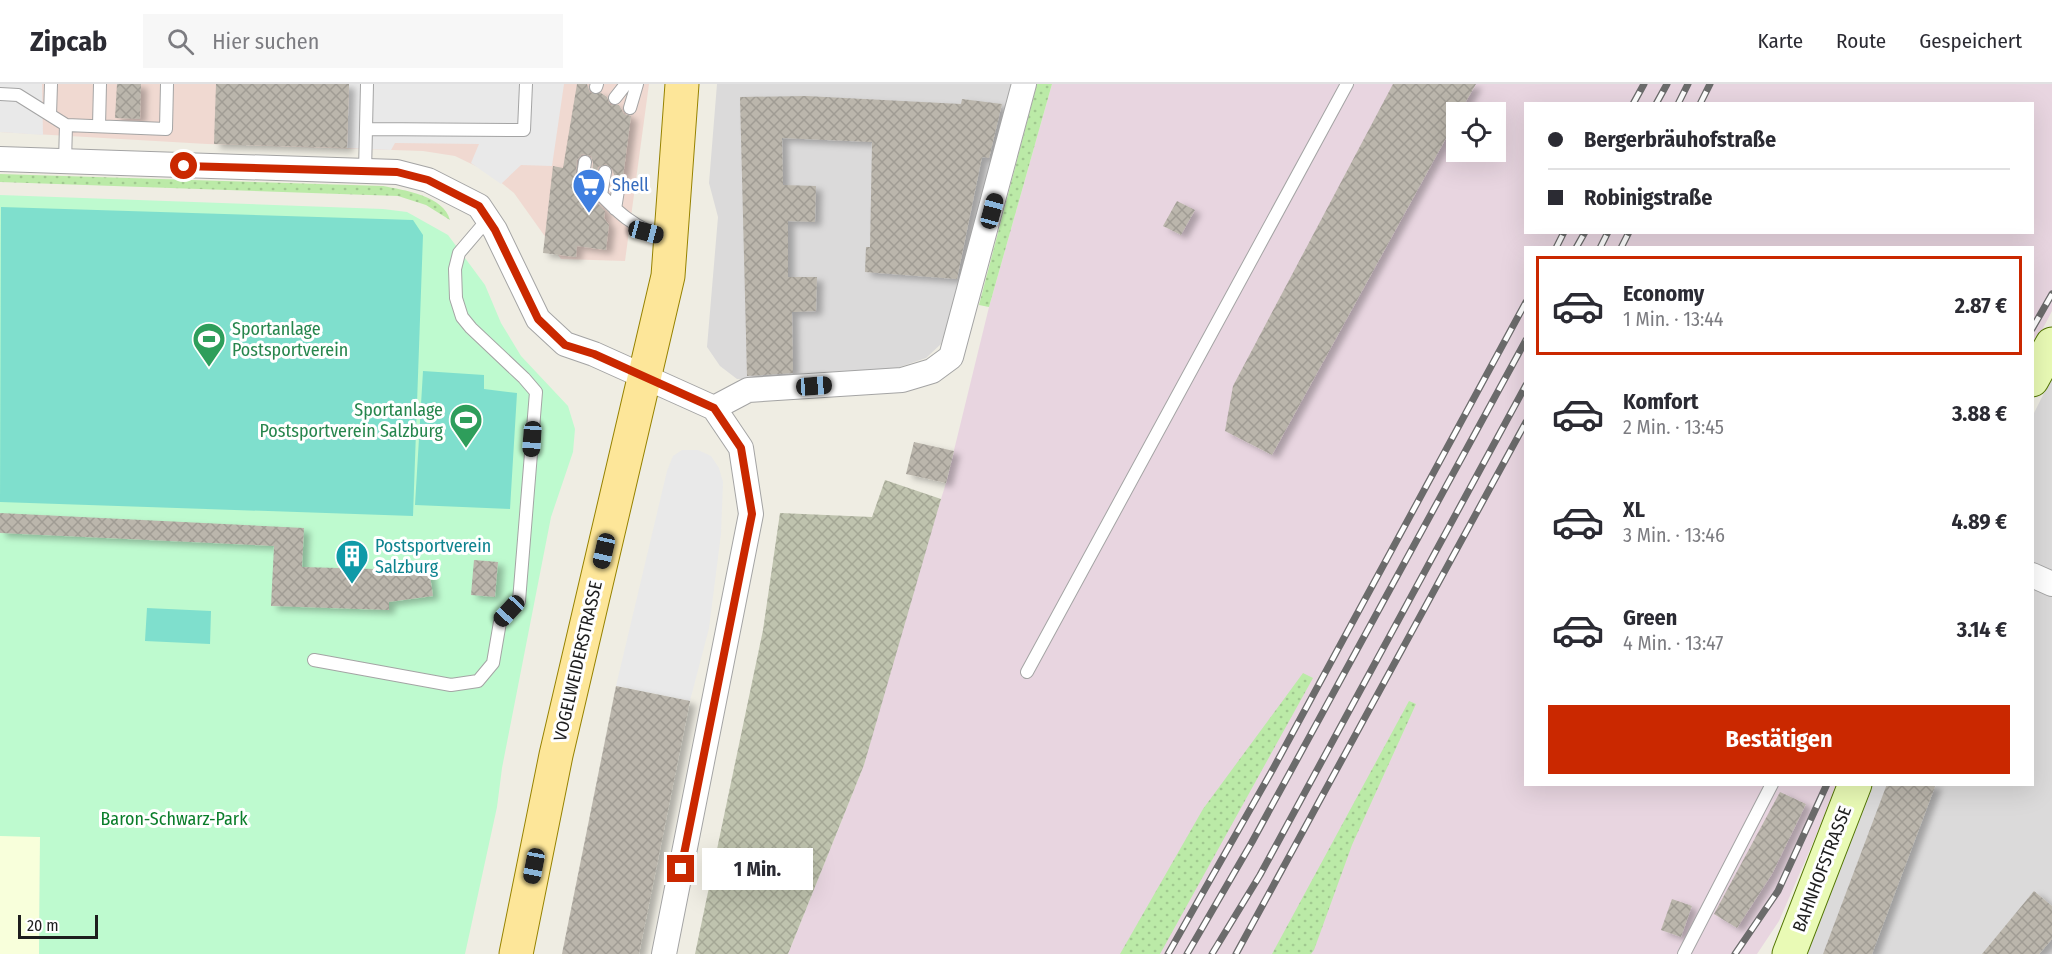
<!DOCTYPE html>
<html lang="de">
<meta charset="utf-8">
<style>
:root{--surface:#fff;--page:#f7f7f7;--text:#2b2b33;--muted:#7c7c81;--line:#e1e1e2;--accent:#ca2800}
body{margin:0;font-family:"Fira Sans Condensed",sans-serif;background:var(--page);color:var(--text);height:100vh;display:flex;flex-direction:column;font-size:22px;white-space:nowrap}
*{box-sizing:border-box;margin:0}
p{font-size:20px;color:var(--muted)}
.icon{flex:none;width:33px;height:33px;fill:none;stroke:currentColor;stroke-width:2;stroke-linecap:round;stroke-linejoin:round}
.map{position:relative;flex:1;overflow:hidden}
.side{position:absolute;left:1524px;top:162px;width:510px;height:540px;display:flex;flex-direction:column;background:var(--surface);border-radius:0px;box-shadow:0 6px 24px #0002}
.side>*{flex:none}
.banner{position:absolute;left:1524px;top:18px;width:510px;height:132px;border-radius:0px;box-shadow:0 6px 24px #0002;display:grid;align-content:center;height:132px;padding:0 24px;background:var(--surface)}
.controls{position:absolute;left:1446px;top:18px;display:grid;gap:12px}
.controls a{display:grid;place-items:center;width:60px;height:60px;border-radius:0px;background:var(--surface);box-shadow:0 6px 24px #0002;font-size:30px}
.scale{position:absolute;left:18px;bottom:15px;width:80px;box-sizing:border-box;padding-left:6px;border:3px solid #1d1d1d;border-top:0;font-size:16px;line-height:21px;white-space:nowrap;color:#1d1d1d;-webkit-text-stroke:4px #fff;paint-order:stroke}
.end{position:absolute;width:27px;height:27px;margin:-14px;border:8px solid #ca2800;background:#fff;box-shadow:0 0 0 3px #fff}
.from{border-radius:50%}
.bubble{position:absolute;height:42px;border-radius:0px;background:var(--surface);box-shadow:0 6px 24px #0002;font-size:20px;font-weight:700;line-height:42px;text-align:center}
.car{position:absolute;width:18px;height:36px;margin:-18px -9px;border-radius:8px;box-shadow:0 0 4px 2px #0007;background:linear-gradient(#222 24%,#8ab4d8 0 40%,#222 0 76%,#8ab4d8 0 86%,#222 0)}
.banner b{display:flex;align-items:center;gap:21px;height:57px;font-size:22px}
.banner b+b{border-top:2px solid var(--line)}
.banner i{width:15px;height:15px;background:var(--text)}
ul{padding:10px 0 0;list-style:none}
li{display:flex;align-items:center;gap:18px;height:99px;margin:0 12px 9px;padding:0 12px;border:3px solid transparent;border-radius:0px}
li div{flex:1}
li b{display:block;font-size:22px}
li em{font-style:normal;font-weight:700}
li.current{border-color:var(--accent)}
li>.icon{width:54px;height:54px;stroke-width:1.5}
.primary-button{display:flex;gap:12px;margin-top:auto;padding:12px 24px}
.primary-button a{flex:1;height:69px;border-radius:0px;background:var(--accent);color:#fff;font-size:24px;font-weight:700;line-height:69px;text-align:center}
header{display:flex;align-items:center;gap:36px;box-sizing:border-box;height:84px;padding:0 30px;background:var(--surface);border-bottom:2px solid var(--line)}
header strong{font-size:28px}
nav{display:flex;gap:33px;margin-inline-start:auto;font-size:21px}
.search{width:420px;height:54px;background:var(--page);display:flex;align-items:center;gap:15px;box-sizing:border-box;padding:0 21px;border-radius:0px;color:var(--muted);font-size:22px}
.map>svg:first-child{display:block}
.residential{fill:#dbdada}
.commercial{fill:#f0d9d1}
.education{fill:#f8ffdb}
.railway{fill:#e8d5e0;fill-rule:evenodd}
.construction{fill:url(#construction-cross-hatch)}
.grass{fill:url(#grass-dots)}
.park{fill:#befacf}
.pitch{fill:#7fdfcd}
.parking{fill:#e9e9e9}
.building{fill:url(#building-cross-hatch);filter:url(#shadow)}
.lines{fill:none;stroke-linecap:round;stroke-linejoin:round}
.lane-casing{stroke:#a4a4a4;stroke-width:14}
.street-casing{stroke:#a4a4a4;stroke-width:26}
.secondary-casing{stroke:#527503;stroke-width:35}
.primary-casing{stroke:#968200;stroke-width:35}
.lane{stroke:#fff;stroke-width:12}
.street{stroke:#fff;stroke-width:24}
.secondary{stroke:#e9fab5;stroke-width:33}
.primary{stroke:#fde699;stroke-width:33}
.rail-casing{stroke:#6b6b6b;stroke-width:7}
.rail{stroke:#fff;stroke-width:4.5;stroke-dasharray:14;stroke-linecap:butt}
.route{stroke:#ca2800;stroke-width:8}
.labels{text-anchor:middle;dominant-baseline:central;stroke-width:6;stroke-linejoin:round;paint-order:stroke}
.shop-label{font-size:18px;fill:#366cbe;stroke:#fff;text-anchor:start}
.leisure-label{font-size:18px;fill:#27864d;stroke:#fff;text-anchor:start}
.culture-label{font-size:18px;fill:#0d838f;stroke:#fff;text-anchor:start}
.street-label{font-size:18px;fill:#1d1d1d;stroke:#fff}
.park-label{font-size:18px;fill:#0a7d2a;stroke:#fff}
</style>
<header>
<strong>Zipcab</strong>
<div class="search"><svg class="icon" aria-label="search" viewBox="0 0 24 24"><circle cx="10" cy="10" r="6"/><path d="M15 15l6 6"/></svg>Hier suchen</div>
<nav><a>Karte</a><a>Route</a><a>Gespeichert</a></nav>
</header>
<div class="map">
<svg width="2052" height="870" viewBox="0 0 2052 870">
<defs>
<pattern id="construction-cross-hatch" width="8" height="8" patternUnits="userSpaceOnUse" patternTransform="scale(1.5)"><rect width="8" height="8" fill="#bfc3ae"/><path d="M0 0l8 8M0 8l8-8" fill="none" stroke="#a4a795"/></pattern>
<pattern id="grass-dots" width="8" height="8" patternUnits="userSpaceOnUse" patternTransform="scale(1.5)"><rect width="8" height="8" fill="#bbeaa7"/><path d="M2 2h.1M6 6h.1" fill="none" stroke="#a0c88f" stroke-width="1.8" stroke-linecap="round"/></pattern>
<pattern id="building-cross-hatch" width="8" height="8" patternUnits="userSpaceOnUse" patternTransform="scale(1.5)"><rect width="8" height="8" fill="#bbb6ac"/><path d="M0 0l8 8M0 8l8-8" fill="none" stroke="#a09c94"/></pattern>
<filter id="shadow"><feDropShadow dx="6" dy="4" stdDeviation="3" flood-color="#0004"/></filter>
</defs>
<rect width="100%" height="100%" fill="#efede3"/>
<path class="residential" d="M717,0h299l-14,65 -61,195 -15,14 -44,15 -74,4 -71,2 -17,-13 -13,-19 11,-130 -9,-34z
M2052,293v577h-248l66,-169 162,-1 1,-369z"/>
<path class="commercial" d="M0,0h649l-24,177 -64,-2 -47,-66 -26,-21 -33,-16 -32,-5 -216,-7 -207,-12z"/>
<path class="education" d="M0,752h40l-1,118h-39z"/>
<path class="railway" d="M1052,0h1000v227l-19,36 -1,-99h-506v536l312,1 -59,136 -22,33h-969l76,-189 45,-163 37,-119 43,-176zM1526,20h506v128h-506zM1456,28h40v40h-40z"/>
<path class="construction" d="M885,396l56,19 -77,266 -76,189h-93l68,-324 17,-117 92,4z"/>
<path class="grass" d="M1037,0h15l-63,223 -10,-2z
M0,90l383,12c21,4 61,10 67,34l-24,-15 -28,-9 -398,-14z
M1303,589l10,5 -153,276h-40l83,-145z
M1409,617l7,3 -64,141 -38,105 -3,4h-39z"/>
<path class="park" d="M0,111l383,14 24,3 41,23 37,50 16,38 20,33 47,50 7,23 -2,23 -22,65 -49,251 -5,39 -32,147h-426l1,-117 -40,-1z"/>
<path class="pitch" d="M1,123l412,13 10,15 -10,281 -413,-14z
M423,287l61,4v14l33,4 -7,116 -95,-4z
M147,524l64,3 -1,33 -65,-3z"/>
<path class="parking" d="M0,0h42l1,51 -43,-3z
M349,0h215l-12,82 -31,-1 -20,19 -30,-21 8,-19 -84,-1 -4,7 -44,-2z
M682,366h16l13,6 8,12 4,14 -2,52 -12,94 -19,73 -74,-15 51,-215 6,-15z"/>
<path class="building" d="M117,0h24l-1,35 -25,-1z
M216,0h133l-2,64 -133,-4z
M577,0h10l3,9h11l6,4 3,8h9l5,9 7,2 -8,61h-8l-3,-8 -6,-5 -8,3 -2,10 -4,-4 1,-10 -2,-7 -9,-2 -5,6 -2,19 30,32 -1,7 5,7 -3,25 -29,-4 -1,11 -33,-4 10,-87 10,2z
M1393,0h83l-16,28h-4v8l-184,335 -47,-24 8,-45z
M806,12l155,8 1,-5 40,5 -13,54 -7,-1 -25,122 -92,-7 1,-25h4l2,-105 -90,-4 1,47 33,1 -1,36 -27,-1v56h29l-1,34 -24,1 1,61 -46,3 -7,-279z
M1177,117l18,9 -14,25 -18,-9z
M914,358l40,9 -8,32 -40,-9z
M0,429l304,15 -2,39 73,2 53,-7 5,34 -44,6v8l-118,-4 3,-60 -274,-13z
M474,476l24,2 -3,35 -24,-2z
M616,602l74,15 -51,253h-77z
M1887,700h49l-64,170h-49z
M1780,708l26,12 -34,70 -35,54 -23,-14z
M2034,807l18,15v33l-13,15h-57z
M1672,815l20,7 -11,31 -20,-7z"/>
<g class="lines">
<g class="lane-casing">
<path id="lane" d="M596,3l1,-3
M0,10l18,1 48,30 100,4 1,-45
M615,14l11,-14
M630,24l7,-24
M50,31l1,-31
M99,42l1,-42
M366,45l158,1 2,-46
M65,78l1,-37
M585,78l-2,14c29,30 46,52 87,63
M365,88l2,-88
M601,111l4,-23
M615,125l4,-25
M314,576l137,25 27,-4 15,-18 7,-41 19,-21 17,-209 -12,-14 -53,-50 -9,-11 -6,-19 -1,-29 4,-16 29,-34
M1027,588l320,-588
M1684,870l88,-170"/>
</g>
<g class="street-casing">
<path id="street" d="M0,75l397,13 31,8 51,26 16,24 43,89 27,25 29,10 120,54 27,40 10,66 -87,440
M714,324l34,-18 154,-10 30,-9 19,-14 73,-273
M2032,491l20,9"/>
</g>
<g class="secondary-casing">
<path id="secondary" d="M2032,296l20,-36
M1789,870l66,-170"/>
</g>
<g class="primary-casing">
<path id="primary" d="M516,870l40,-199 112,-479 14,-192"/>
</g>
<use href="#lane" class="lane"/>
<use href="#street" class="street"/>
<use href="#secondary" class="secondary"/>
<use href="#primary" class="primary"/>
<g class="rail-casing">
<path id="rail" d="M1633,20l11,-20
M1656,20l11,-20
M1678,20l10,-20
M1700,20l10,-20
M1556,164l8,-16
M1576,164l9,-16
M1600,164l8,-16
M1621,164l8,-16
M2032,245l20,-35
M1168,870l105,-185 253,-467
M1187,870l65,-112 274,-502
M1212,870l48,-79 266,-490
M1236,870l290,-532
M1735,870l43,-63 49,-107"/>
</g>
<use href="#rail" class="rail"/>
</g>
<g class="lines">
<path class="route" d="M184,82l213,6 31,8 51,26 16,24 43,89 27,26 29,9 120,54 27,40 11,66 -71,355"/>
</g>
<defs>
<g id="supermarket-pin" transform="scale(1.725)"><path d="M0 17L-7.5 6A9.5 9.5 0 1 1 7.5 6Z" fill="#3f7fe0" stroke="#fff"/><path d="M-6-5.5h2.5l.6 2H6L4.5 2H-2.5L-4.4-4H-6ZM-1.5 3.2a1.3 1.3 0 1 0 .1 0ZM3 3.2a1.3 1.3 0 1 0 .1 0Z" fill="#fff"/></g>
<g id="stadium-pin" transform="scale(1.725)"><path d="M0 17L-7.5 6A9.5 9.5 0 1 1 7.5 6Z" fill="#2e9e5b" stroke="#fff"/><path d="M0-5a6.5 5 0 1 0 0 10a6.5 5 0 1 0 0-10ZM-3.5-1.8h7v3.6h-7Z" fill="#fff"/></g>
<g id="building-pin" transform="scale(1.725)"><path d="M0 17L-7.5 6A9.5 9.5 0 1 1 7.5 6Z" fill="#0f9aa8" stroke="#fff"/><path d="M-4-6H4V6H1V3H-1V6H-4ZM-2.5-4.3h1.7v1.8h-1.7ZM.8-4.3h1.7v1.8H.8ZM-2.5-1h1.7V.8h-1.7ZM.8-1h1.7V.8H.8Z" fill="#fff"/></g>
</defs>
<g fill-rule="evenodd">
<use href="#supermarket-pin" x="589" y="101"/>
<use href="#stadium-pin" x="209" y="255"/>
<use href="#stadium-pin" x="466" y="336"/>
<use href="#building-pin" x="352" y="472"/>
</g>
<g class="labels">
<g class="shop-label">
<text x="612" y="101">Shell</text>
</g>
<g class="leisure-label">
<text x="232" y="245">Sportanlage<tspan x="232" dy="21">Postsportverein</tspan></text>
<text x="443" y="326" text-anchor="end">Sportanlage<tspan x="443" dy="21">Postsportverein Salzburg</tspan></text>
</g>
<g class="culture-label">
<text x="375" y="462">Postsportverein<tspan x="375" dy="21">Salzburg</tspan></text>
</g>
<g class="street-label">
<text transform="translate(578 577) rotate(-77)">VOGELWEIDERSTRASSE</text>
<text transform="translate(1822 785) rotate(-69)">BAHNHOFSTRASSE</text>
</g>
<g class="park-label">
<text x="174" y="735">Baron-Schwarz-Park</text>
</g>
</g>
</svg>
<div class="controls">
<a><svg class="icon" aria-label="locate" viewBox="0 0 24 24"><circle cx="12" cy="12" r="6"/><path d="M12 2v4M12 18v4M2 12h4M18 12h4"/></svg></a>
</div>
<div class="scale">20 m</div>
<i class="end from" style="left:184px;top:82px"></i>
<i class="end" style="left:681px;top:785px"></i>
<div class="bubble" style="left:702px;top:764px;width:111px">1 Min.</div>
<i class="car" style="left:992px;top:127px;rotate:15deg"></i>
<i class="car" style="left:646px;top:148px;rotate:105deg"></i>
<i class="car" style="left:814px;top:302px;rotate:86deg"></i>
<i class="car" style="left:532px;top:355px;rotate:184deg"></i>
<i class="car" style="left:604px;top:467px;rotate:193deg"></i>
<i class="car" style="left:509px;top:527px;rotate:223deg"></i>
<i class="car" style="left:534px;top:782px;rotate:191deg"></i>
<div class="banner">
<b><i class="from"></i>Bergerbräuhofstraße</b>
<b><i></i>Robinigstraße</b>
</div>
<section class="side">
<ul>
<li class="current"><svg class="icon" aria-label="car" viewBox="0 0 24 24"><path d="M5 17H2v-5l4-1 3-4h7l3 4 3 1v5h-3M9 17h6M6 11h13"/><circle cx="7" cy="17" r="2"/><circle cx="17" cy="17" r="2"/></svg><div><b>Economy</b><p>1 Min. · 13:44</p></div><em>2.87 €</em></li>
<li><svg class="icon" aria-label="car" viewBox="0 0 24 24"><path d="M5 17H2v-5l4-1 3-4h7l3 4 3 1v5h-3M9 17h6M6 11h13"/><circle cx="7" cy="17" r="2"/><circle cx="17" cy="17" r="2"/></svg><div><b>Komfort</b><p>2 Min. · 13:45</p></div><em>3.88 €</em></li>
<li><svg class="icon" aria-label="car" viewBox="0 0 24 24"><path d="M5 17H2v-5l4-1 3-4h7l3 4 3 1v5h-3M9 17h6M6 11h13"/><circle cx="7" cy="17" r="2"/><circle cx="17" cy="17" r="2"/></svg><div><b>XL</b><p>3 Min. · 13:46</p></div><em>4.89 €</em></li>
<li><svg class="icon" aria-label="car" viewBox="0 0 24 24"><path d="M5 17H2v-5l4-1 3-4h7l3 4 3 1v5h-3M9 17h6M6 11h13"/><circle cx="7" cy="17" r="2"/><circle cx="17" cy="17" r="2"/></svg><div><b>Green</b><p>4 Min. · 13:47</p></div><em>3.14 €</em></li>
</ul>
<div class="primary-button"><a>Bestätigen</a></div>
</section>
</div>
